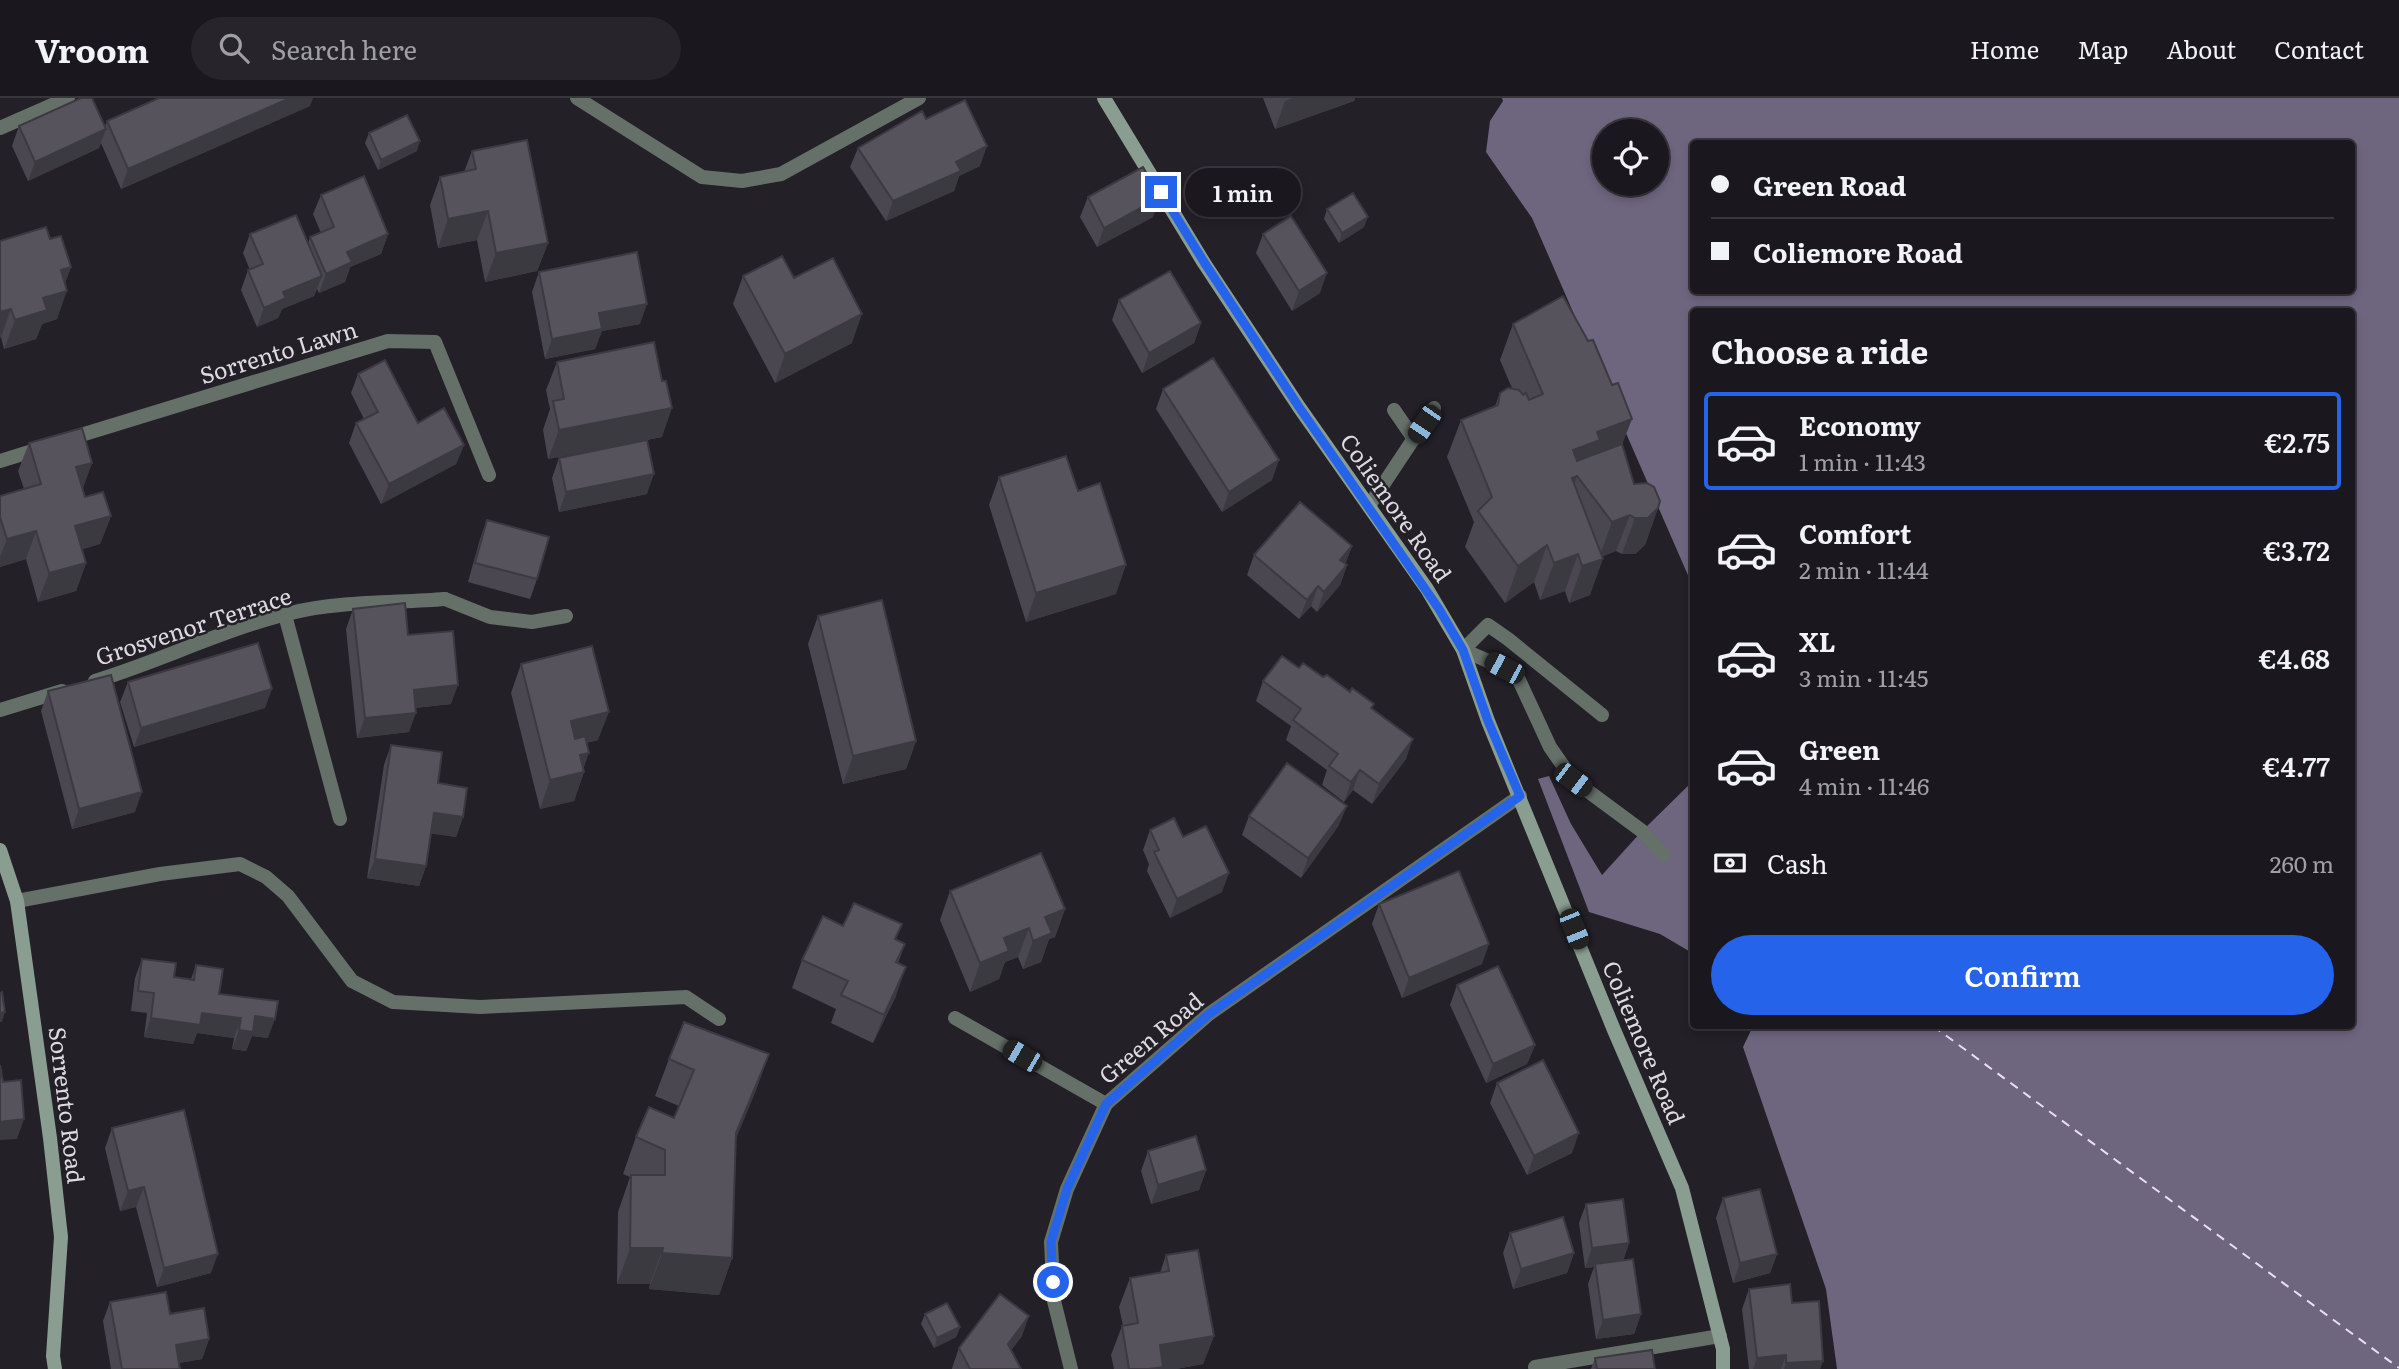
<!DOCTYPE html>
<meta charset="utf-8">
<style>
:root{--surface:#1a181e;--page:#27252b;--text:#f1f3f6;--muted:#9fa0a4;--line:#38373c;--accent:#2563eb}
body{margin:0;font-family:Literata,serif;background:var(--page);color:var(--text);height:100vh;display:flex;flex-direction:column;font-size:26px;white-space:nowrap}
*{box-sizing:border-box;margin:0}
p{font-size:23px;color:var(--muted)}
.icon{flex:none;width:38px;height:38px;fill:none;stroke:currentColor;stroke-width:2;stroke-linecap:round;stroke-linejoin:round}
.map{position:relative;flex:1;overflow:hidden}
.sheet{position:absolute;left:1690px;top:210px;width:665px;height:721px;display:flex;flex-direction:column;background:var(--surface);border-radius:7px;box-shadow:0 4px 10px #0003,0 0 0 2px var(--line)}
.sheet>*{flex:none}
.top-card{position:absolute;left:1690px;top:42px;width:665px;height:154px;border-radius:7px;box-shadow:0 4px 10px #0003,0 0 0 2px var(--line);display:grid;align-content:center;height:154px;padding:0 21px;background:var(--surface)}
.buttons{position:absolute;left:1592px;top:21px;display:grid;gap:14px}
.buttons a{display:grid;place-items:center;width:77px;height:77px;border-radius:50%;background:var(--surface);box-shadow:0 4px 10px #0003,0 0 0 2px var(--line);font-size:35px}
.end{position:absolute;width:32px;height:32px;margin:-16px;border:9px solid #2563eb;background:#fff;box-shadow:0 0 0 4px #fff}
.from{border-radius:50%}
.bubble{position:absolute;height:49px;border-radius:24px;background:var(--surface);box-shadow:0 4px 10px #0003,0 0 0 2px var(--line);font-size:23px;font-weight:600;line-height:49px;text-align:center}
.car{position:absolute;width:21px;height:42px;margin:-21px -10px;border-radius:9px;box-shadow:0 0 5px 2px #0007;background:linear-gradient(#222 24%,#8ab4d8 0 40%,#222 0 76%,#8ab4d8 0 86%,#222 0)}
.top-card b{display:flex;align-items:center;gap:24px;height:66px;font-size:26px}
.top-card b+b{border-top:2px solid var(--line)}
.top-card i{width:18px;height:18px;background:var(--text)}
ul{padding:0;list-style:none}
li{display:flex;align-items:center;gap:21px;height:98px;margin:0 14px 10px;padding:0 7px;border:4px solid transparent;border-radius:7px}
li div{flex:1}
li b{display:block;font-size:26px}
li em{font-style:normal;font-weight:600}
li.active{border-color:var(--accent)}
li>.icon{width:63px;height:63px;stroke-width:1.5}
h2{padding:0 21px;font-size:32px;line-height:84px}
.pay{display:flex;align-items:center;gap:18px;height:77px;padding:0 21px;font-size:26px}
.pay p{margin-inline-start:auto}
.cta{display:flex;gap:14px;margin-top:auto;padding:14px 21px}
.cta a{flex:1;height:80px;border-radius:42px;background:var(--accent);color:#fff;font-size:28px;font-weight:600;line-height:80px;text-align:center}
header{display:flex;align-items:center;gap:42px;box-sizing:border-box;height:98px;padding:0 35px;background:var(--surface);border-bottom:2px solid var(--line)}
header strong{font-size:33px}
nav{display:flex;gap:38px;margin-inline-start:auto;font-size:24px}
.search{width:490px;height:63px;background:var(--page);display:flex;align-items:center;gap:18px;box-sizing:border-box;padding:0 24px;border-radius:38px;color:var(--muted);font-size:26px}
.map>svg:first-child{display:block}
.water{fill:#6e657f;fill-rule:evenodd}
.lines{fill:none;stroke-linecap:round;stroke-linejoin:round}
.ferry{stroke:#e9defe;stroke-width:2;stroke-dasharray:9 7;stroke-linecap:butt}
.lane{stroke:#647068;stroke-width:14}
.street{stroke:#647068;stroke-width:14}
.secondary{stroke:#899d90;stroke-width:14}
.wall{fill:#4a4750}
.shaded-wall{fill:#3c3a41}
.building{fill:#56535d;stroke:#3c3a41;stroke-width:2}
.route{stroke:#2563eb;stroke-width:9}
.labels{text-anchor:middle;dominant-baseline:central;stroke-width:5;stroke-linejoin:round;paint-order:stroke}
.street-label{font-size:23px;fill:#dddbe0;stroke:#232028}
</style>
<header>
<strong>Vroom</strong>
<div class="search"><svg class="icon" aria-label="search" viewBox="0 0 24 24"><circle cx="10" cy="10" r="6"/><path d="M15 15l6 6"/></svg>Search here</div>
<nav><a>Home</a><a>Map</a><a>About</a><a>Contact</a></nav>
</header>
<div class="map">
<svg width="2399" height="1271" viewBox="0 0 2399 1271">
<rect width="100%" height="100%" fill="#232028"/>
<path class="water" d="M1502,0h897v1271h-562l-11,-80 -83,-242 10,-21h599v-714h-658v277l-162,-371 -46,-66 4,-31 13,-20zM1605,33h52v53h-52zM1694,46h658v146h-658z
M1549,678l22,48 31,51 40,-44 52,-51v174l-34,-20 -71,-22 -51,-133z"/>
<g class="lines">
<path class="ferry" d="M1933,928l466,342"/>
<path class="lane" d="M1394,312l20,29
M1369,408l65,-98
M445,501l45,18 42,5 34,-6
M285,517l55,204
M1602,617l-94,-76 -20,-14 -25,25 41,18 15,12 31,67 23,33 69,51 22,24
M17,803l143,-27 80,-10 26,13 22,19 64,85 41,21 87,5 206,-10 33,22
M955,920l151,86
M1535,1269l185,-31"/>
<path class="street" d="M577,0l125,79 40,4 39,-7 138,-76
M0,30l68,-30
M68,341l320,-98 47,1 54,133
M0,363l42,-13
M95,583c66,-20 129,-52 196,-68 46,-12 106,-10 154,-14
M0,612l62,-19
M1071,1271l-17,-68 -3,-59 16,-53 39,-85 103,-90 311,-218"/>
<path class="secondary" d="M1104,0l100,165 95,144 128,182 36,61 25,71 126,309 68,158 41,161v20
M0,752l17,51 33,237 11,99 -8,119 2,13"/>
</g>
<path class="wall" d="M1263,0h92l-1,3 -79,28z
M310,8l-189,83 -20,-46 -2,5 -71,33 -16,-35 7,-20h86l2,-5z
M926,21l54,47 -21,10 -5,15 -68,30 -36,-54 8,-19z
M369,35l48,18 -39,19 -13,-27z
M472,53l76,92 -11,28 -52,11 -8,-42 -39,8 -8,-43 10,-28 24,-5z
M321,97l67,39 -7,20 -31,13 -5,15 -26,11 -2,-4 -3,7 -32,13 -4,9 -21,9 -16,-37 7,-20h2l-7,-17 7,-19 58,10 2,-7 11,-4 -8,-19z
M1088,99l65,20 -56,30 -17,-30z
M1327,111l37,18 -25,16 -15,-24z
M1263,136l57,59 -28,18 -36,-58z
M50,141l21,28 -6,16 -8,36 -15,5 -6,15 -32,10 -3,-12 -1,-96z
M539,174l101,52 -38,7 -7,18 -50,10 -13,-67z
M743,178l51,2 58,65 -77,40 -42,-79z
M1119,202l82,23 -7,20 -52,30 -30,-53z
M1513,226l109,121 12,39 24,24 -13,37 -10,9h-13l-6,-3 -14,5 -12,39 -21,8 -4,-12 -25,9 -6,-18 -29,21 -40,-56 9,-25 -27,-65 14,-37 34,-14 5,-13 12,-5 -12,-28z
M557,264l105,75 -114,22 -5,-29 7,-21 -4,-19z
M358,276l60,49 46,22 -8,19 -75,40 -32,-61 7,-20 8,-4 -13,-26z
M1163,291l109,91 -50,32 -66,-103z
M29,345l63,20 -10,26 3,8 26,19 -11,28 -18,5 4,14 -10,28 -38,11 -12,-43 -26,8v-71l24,-7 -6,-18z
M559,360l88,36 -88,18 -7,-34z
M999,379l79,14 38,103 -90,28 -37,-117z
M487,422l50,59 -7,20 -62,-17 12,-43z
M1352,448l-7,18 2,1 -7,20 -23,27 -6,-6 -12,13 -52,-44 7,-20z
M353,511l55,26 43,69 -36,4 -6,24 -52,6 -11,-109z
M818,518l98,125 -10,28 -63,15 -35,-140z
M521,566l77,76 -12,3 -3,26 1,3 -10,29 -34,8 -29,-116z
M1299,570l24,9 49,32 34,50 -34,45 -19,-14 -9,12 -22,-17 5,-15 -41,-30 5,-14 -35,-25 7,-20z
M128,584l137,26 -131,39 -14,-45z
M48,593l87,121 -63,17 -31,-118z
M391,647l47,38 25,34 -7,20 -25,-4 -5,33 -7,20 -52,-8 17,-113z
M1249,718l90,9 -38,53 -59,-43z
M1150,732l33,7 39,55 -52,26 -23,-47 2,-7 -6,-14z
M950,793l115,18 -10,28 -6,2 -8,23 -18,7 -5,-12 -13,5 -6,17 -29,13 -30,-72z
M1379,806l103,60 -80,34 -30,-74z
M843,828l53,14 9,4 -7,19 -2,33 -23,47 -42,-20 5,-14 -44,-21 10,-28z
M142,861l32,18 17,2 5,-14 23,29 49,44 -16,-2 -6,15 -14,-2 2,-11 -37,-5 -4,11 -49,-7 3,-24 -16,-2 4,-33z
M1457,887l78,60 -8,19 -41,19 -36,-78z
M769,956l-13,36 -20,48 -4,120 -13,37 -70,-6 1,-5h-33l1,-72 12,-35 -7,-3 13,-37 38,-19 5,-12 -24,-10 14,-37z
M1497,985l75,70 -45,22 -37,-72z
M112,1030l99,145 -54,14 -21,-80 -16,4 -15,-63z
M1148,1053l58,19 -7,20 -48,14 -10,-33z
M1723,1100l54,56 -7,19 -37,10 -17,-65z
M1586,1106l43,39 -6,18 18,53 -7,20 -38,5 -8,-55 6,-17 -9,1 -6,-45z
M1510,1135l64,20 -7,20 -54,16 -10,-36z
M1166,1157l48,81 -11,28 -27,5h-62l-3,-14 11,-29h1l-4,-19 11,-29 30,-5z
M1749,1191l43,14 31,58 -3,8h-71l-7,-60z
M110,1204l60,12 39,25 -7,20 -23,4 1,6h-69l-8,-48z
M925,1216l35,13 -4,10 -22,11 -13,-24z
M1022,1238l-11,14 10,19h-69v-1l7,-20z
M1595,1260l60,11h-64z"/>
<path class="shaded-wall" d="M290,0h23l-3,8 -189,83 7,-20z
M1293,0h62l-1,3 -79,28 10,-28z
M106,31l-7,19 -71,33 7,-19z
M420,43l-3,10 -39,19 3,-10z
M987,48l-7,20 -21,10 -5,15 -68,30 7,-20 63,-39z
M1160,99l-7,20 -56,30 7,-19z
M488,113l-11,29 -39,8 10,-29z
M1368,119l-4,10 -25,16 3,-10z
M388,136l-7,20 -31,13 -5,15 -26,11 7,-19 21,-22z
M548,145l-11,28 -52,11 11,-29z
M71,169l-10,26 6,-2 -10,28 -15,5 -6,15 -32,10 11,-29 28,-22 18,-28z
M1327,175l-7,20 -28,18 7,-20z
M322,178l-8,20 -32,13 -4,9 -21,9 7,-19 19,-16z
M647,206l-7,20 -38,7 -7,18 -50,10 7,-20 47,-26z
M11,211l-10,28 -1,1v-26z
M862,216l-10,29 -77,40 10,-29z
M1201,225l-7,20 -52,30 7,-20z
M672,310l-10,29 -114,22 11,-29z
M1632,321l-14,36 -41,21 -13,37 9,-63 24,-18z
M464,347l-8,19 -75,40 8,-20z
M1279,362l-7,20 -50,32 7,-20z
M92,365l-10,28 -6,-24z
M654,376l-7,20 -88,18 7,-20z
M1658,410l-13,37 -10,9h-13l13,-36z
M1630,417l-14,36 -17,7 13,-36z
M111,418l-11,28 -35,11 10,-29z
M36,433l-10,28 -26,8v-10l7,-18z
M1547,447l-13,37 -29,21 13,-37z
M1352,448l-7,19 -5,-5z
M1578,456l-13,37 -25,9 14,-37z
M1603,461l-13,36 -21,8 13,-37z
M86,465l-10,28 -38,11 11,-29z
M1126,467l-10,29 -90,28 10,-29z
M1347,467l-7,20 -23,27 7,-20z
M1318,488l-7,20 -12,13 8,-19z
M458,587l-7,19 -45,5 8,-19z
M272,591l-7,19 -131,39 7,-19z
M609,614l-11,28 -38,9 11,-28z
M416,615l-7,19 -52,6 8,-20z
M1413,641l-7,20 -34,45 7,-20z
M916,643l-10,28 -63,15 10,-28z
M589,655l-7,20 2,-1 -10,29 -34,8 10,-29 30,-25z
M1360,672l-7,20 -9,12 7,-20z
M142,694l-7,20 -63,17 7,-20z
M1347,708l-8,19 -38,53 7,-20z
M434,715l29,4 -7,20 -30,-4z
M375,761l51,7 -7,20 -52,-8z
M1229,775l-7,19 -52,26 7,-19z
M1065,811l-10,28 -6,2 -8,23 -18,7 10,-28 12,-24z
M1029,830l-11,29 -13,5 -6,17 -29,13 10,-29 24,-25z
M1489,846l-7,20 -80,34 7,-20z
M906,869l-10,29 -23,47 11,-28z
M5,914l-3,10h-2v-9z
M202,915l39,5 -7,20 -37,-5 -4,11 -49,-7 7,-19z
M255,918l20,3 -7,19 -16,-2 -6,15 -14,-2 7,-19z
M1535,947l-8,19 -41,19 7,-19z
M769,956l-13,36 -33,80 13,-37z
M24,1021l-7,20 -17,1v-18z
M1579,1035l-7,20 -45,22 7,-19z
M1206,1072l-7,20 -48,14 7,-19z
M144,1089l-8,20 -16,4 8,-20z
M1629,1145l-7,20 -27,1 -1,3 -9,1 7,-20z
M630,1150h33l-13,36h-33z
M662,1155l70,5 -13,37 -70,-6z
M1574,1155l-7,20 -54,16 8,-20z
M218,1156l-7,19 -54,14 7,-19z
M1777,1156l-7,19 -37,10 7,-20z
M1641,1216l-7,20 -38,5 7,-19z
M1029,1218l-7,20 -21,28 7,-20z
M960,1229l-4,10 -22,11 3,-10z
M1214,1238l-11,28 -27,5h-27l11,-24z
M209,1241l-7,20 -34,6 8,-20z
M1786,1257l-5,14h-28l4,-11z
M1823,1263l-3,8h-36l2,-6z"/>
<path class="building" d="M81,0h11l14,31 -71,33 -16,-36z
M159,0h131l-162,71 -21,-48z
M965,2l22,46 -31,16 5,9 -68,30 -35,-53 64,-37 4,8z
M407,17l13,26 -39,19 -12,-27z
M527,42l21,103 -52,10 -8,-42 -40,8 -8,-42 36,-8 -4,-18z
M1143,69l17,30 -56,31 -16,-31z
M364,78l24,58 -41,18 5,10 -26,12 -16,-37 24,-10 -13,-32z
M1353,95l15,24 -26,16 -15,-24z
M296,117l26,61 -39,16 3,6 -22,10 -16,-38 15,-6 -13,-30z
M1291,118l36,57 -28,18 -36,-57z
M46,129l4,12 11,-3 10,31 -10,3 6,21 -24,7 4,12 -32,10 -4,-11 -11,3v-71z
M637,154l10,52 -48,9 3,16 -50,10 -13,-67z
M782,158l12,22 39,-20 29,56 -77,40 -42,-78z
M1170,173l31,52 -52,30 -30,-53z
M1563,198l25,45 5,-1 19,45 6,-2 14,36 -35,13 3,8 -27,10 4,11 45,-17 12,40 13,-1 7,4 6,14 -2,7 -10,10h-13l-5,-3 -18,7 -35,-46 -5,2 31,81 -21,7 -4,-12 -24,9 -7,-18 -29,21 -40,-55 14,-14 -31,-77 37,-15 2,-12 8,-5 11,2 4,5 3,-2 3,7 14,-6 -30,-70z
M654,244l8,39h4l6,27 -113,22 -6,-29 11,-2 -7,-37z
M1213,260l66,102 -50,32 -66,-103z
M385,262l33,63 26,-15 20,37 -75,39 -33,-61 22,-11 -20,-38z
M82,330l10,35 -16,4 9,30 18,-5 8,24 -36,10 11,37 -37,10 -13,-42 -29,8 -7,-22v-21l41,-12 -12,-41z
M647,342l7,34 -88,18 -7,-34z
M1066,358l12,35 22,-8 26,82 -90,28 -37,-116z
M1300,404l52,44 -12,14 7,5 -23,27 -6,-6 -11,14 -53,-45z
M487,422l62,17 -12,42 -62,-16z
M882,502l34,141 -63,15 -35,-140z
M405,505l3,32 45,-4 5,54 -44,5 2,23 -51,5 -12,-109z
M258,545l14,46 -131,39 -13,-46z
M592,548l17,66 -38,9 4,18 10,-3 4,17 -9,2 4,17 -34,8 -29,-116z
M1282,558l17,12 4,-5 20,14 4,-2 23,17 2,-4 22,16 -3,4 42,31 -34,45 -19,-14 -9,12 -22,-16 9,-12 -45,-34 8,-11 -38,-28z
M111,577l31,117 -63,17 -31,-118z
M391,647l51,7 -4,31 29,5 -4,29 -29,-4 -8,53 -51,-7z
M1287,665l60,43 -39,52 -59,-42z
M1174,720l9,19 23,-11 23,47 -52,26 -23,-47 5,-2 -9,-20z
M1041,755l24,56 -20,8 7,16 -19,8 -4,-13 -25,10 5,13 -29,12 -30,-72z
M1459,773l30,73 -80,34 -30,-74z
M854,805l48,21 -7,15 10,5 -9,18 10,5 -22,48 -43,-20 7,-14 -46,-21 21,-44 20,10z
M142,861l34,4 -2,14 20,3 2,-15 27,4 -4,25 59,7 -3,18 -20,-3 -2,16 -14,-2 2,-12 -39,-5 -2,12 -49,-7 3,-25 -16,-2z
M1498,868l37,79 -42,19 -36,-79z
M2,894l3,20 -5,1v-20z
M684,924l85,32 -33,79 -4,125 -70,-5 1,-5h-33l1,-73h34v-25l-29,-13 13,-30 25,11 20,-48 -25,-11z
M1543,962l36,73 -45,23 -37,-73z
M0,967l3,17 18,-2 3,39 -24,3z
M184,1012l34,144 -54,14 -20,-81 -16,4 -16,-63z
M1196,1038l10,34 -48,15 -10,-34z
M1760,1091l17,65 -37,9 -17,-65z
M1623,1101l6,44 -37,5 -6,-44z
M1563,1119l11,36 -53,16 -11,-36z
M1198,1152l16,86 -54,9 3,22 -14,2h-20l-7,-43 16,-3 -8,-45 39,-7 -3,-16z
M1633,1161l8,55 -38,6 -8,-56z
M1790,1186l2,19 27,-2 4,60 -37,2v-8l-29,3 -8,-69z
M166,1194l4,22 34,-6 5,31 -33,6 4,24h-58l-12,-67z
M1000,1196l29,22 -21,28 13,25h-51l-11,-21z
M947,1205l13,24 -23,11 -12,-24z
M1652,1252l3,19h-58l-2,-11z"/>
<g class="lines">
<path class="route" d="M1053,1184l-2,-40 16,-53 39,-85 103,-90 311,-218 -32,-75 -25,-71 -24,-41 -140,-202 -95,-145 -43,-70"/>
</g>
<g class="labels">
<g class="street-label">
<text transform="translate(278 253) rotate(-17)">Sorrento Lawn</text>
<text transform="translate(1397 409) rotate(55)">Coliemore Road</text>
<text transform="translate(193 527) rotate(-18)">Grosvenor Terrace</text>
<text transform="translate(1150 939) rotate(-40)">Green Road</text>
<text transform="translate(1645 944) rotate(67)">Coliemore Road</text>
<text transform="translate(68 1007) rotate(83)">Sorrento Road</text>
</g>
</g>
</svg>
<div class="buttons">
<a><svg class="icon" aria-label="locate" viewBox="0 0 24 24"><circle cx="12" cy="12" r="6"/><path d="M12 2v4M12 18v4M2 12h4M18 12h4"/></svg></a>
</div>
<i class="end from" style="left:1053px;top:1184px"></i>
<i class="end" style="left:1161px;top:94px"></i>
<div class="bubble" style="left:1185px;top:70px;width:116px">1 min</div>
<i class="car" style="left:1424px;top:326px;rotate:214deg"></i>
<i class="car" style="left:1504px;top:570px;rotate:298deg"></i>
<i class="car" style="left:1573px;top:682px;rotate:127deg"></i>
<i class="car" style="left:1574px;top:831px;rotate:158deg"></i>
<i class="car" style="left:1022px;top:958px;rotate:300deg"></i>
<div class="top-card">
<b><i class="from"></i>Green Road</b>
<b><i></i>Coliemore Road</b>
</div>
<section class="sheet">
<h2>Choose a ride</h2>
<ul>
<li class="active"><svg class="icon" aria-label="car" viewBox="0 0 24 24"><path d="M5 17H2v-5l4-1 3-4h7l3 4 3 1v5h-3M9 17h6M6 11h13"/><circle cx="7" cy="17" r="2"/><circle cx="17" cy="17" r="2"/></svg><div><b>Economy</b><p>1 min · 11:43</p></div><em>€2.75</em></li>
<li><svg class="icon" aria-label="car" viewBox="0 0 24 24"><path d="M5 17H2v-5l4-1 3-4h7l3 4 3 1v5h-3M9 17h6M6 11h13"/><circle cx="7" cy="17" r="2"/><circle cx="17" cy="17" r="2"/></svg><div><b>Comfort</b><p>2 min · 11:44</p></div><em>€3.72</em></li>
<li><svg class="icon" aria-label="car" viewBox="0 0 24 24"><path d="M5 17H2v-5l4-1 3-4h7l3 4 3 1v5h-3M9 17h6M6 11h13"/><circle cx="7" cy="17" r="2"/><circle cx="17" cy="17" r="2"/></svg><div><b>XL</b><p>3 min · 11:45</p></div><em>€4.68</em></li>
<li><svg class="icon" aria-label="car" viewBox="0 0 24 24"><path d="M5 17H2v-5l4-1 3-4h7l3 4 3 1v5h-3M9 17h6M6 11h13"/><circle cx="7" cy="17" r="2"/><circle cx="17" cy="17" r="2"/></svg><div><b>Green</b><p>4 min · 11:46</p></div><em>€4.77</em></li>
</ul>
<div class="pay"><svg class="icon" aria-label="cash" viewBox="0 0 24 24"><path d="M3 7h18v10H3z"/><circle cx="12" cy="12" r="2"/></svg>Cash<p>260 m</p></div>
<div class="cta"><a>Confirm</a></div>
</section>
</div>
